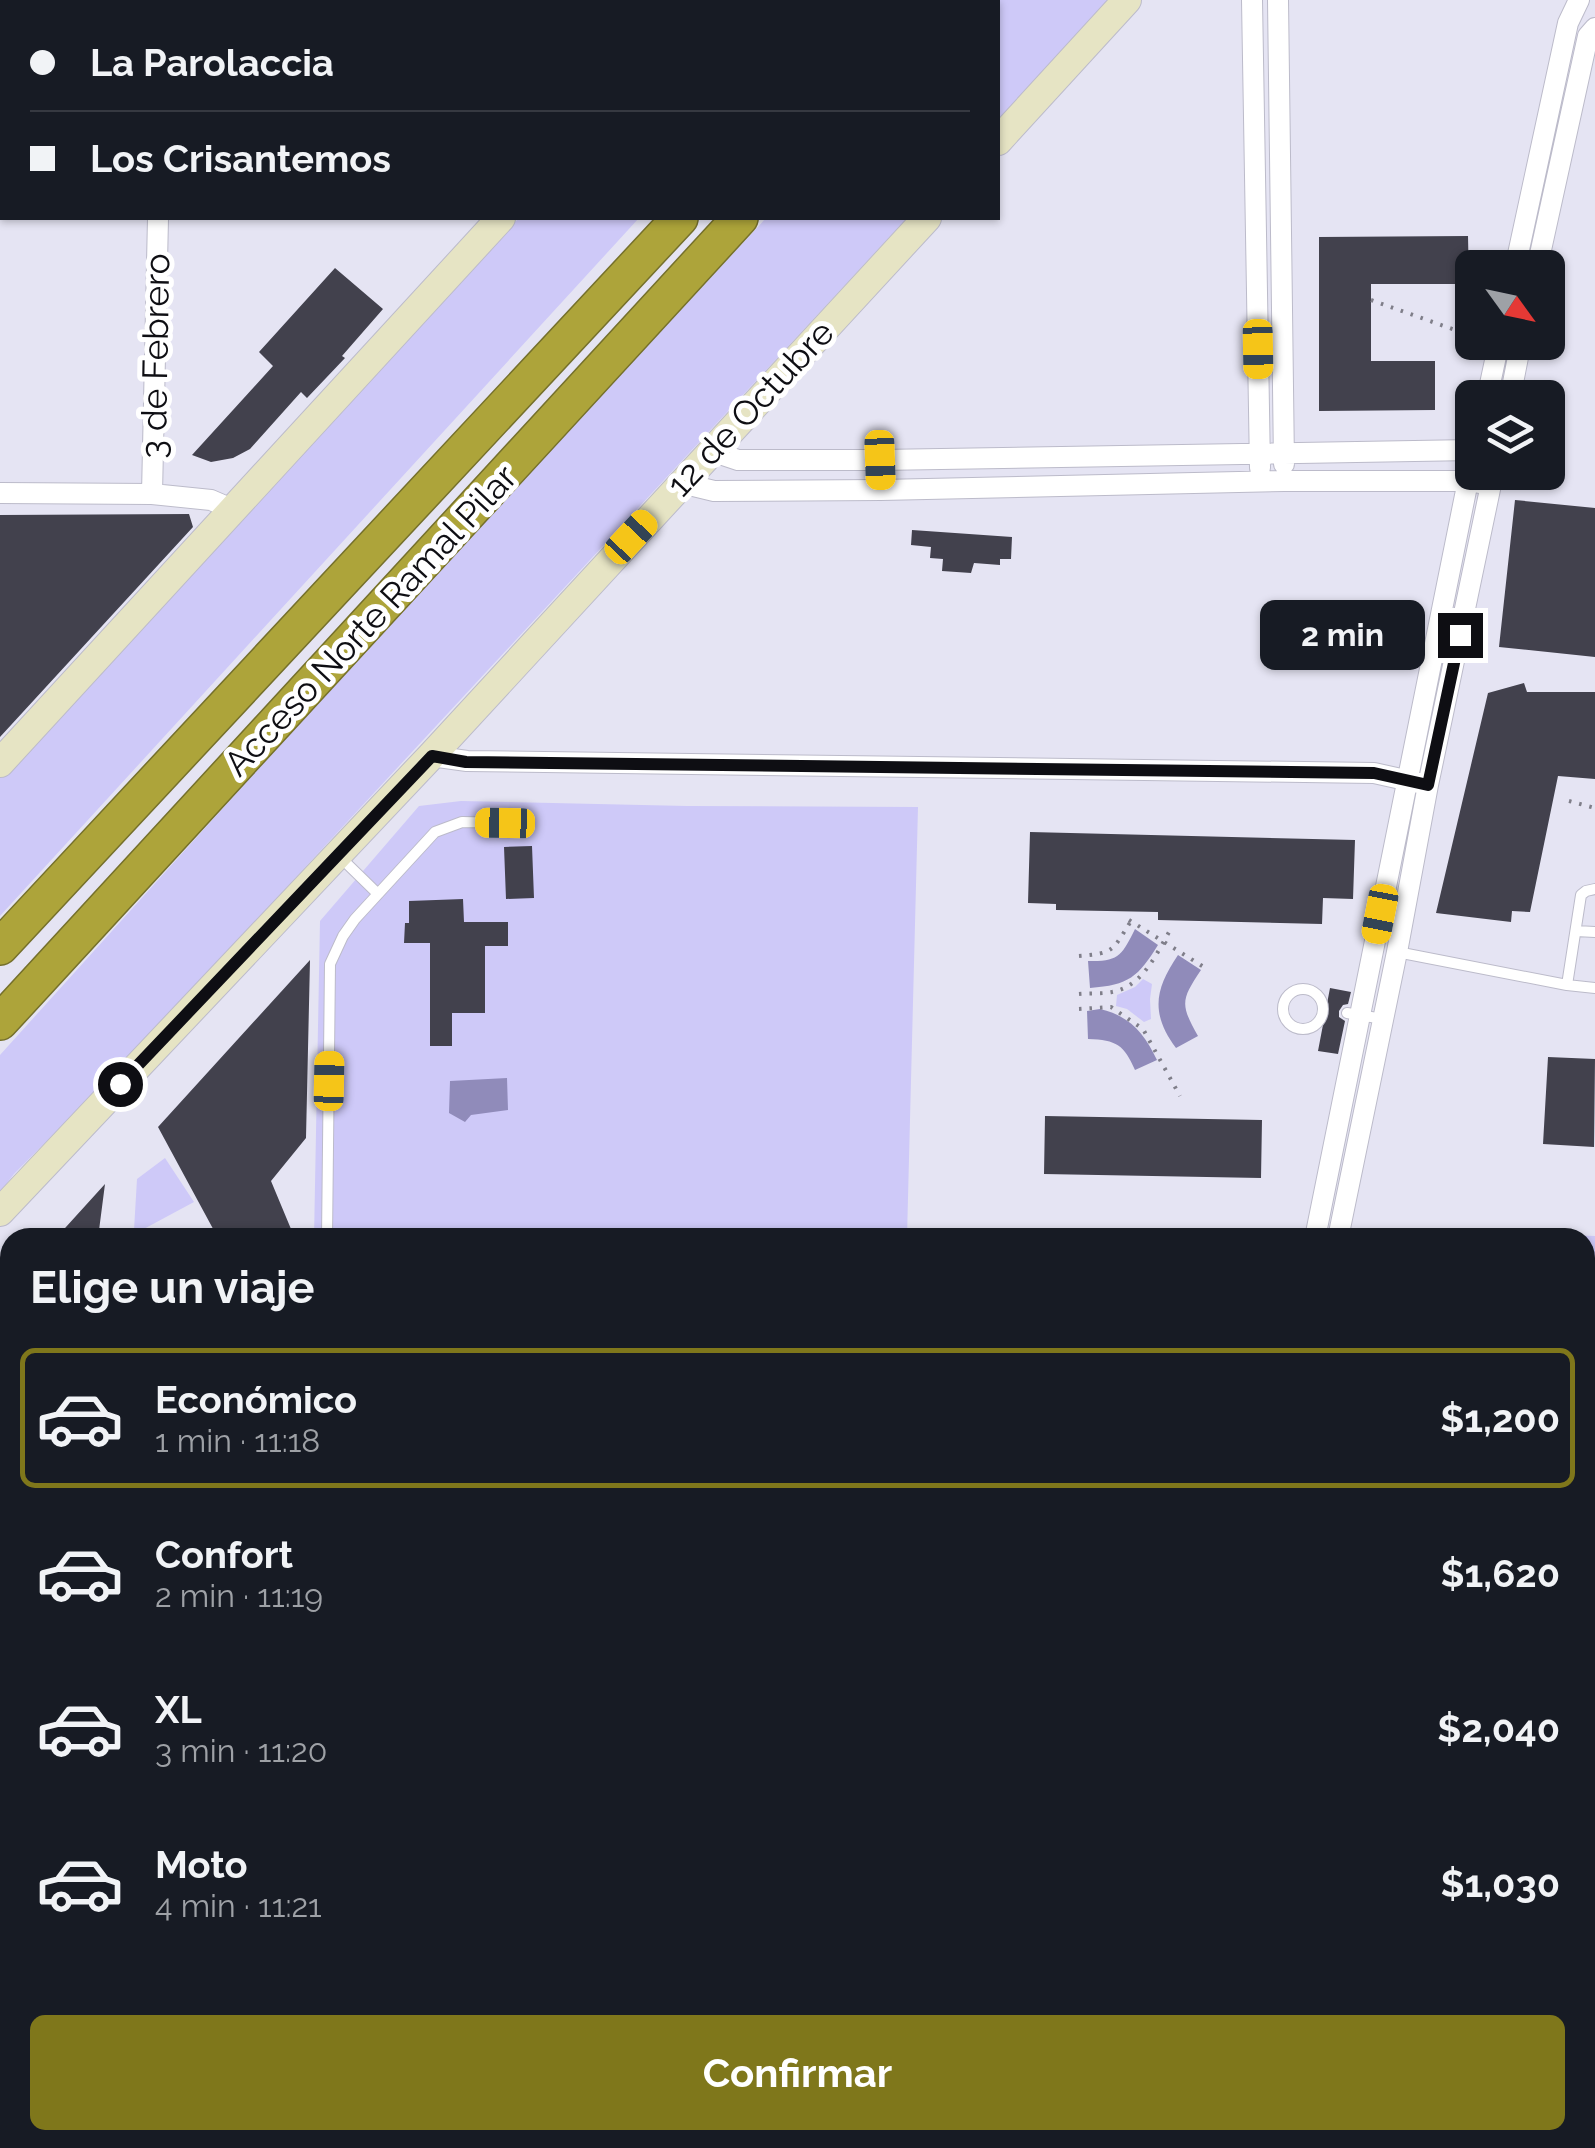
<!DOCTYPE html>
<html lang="es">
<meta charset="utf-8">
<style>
:root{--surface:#171b24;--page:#20242c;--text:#f1f3f6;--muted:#9ea1a6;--line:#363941;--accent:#7f771b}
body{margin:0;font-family:Raleway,sans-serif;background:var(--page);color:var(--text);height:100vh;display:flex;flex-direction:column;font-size:38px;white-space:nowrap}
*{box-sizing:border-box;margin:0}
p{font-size:32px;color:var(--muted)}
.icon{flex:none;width:55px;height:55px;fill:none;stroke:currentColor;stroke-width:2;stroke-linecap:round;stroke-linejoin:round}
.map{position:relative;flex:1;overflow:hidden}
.details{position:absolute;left:0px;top:1228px;width:1595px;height:922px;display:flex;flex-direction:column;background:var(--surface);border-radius:30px 30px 0 0;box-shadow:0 2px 8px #0004}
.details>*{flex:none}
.banner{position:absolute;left:0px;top:0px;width:1000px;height:220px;box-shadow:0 2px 8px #0004;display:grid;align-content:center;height:220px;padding:0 30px;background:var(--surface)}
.needle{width:65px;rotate:123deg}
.tools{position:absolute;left:1455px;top:250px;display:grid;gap:20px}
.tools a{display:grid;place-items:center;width:110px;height:110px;border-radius:15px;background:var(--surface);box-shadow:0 2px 8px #0004;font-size:50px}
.end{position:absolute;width:45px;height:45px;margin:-22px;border:12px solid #0e0e13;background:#fff;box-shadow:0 0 0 5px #fff}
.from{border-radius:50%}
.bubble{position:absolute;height:70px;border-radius:15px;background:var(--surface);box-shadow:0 2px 8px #0004;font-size:32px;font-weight:700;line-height:70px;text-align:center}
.car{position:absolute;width:30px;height:60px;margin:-30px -15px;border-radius:12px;box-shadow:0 0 8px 2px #0007;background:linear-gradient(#f5c518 24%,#345 0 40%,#f5c518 0 76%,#345 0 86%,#f5c518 0)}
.banner b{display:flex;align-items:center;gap:35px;height:95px;font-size:38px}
.banner b+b{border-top:2px solid var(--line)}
.banner i{width:25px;height:25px;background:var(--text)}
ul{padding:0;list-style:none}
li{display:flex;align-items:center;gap:30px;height:140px;margin:0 20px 15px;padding:0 10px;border:5px solid transparent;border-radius:15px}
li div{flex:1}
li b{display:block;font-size:38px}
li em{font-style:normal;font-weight:700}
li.on{border-color:var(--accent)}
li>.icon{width:90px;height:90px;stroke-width:1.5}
h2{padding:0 30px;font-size:45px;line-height:120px}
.button{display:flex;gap:20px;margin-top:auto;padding:20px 30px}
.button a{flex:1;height:115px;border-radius:15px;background:var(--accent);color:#fff;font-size:40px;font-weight:700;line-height:115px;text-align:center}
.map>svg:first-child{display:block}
.green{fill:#cec9f8}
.water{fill:#908bba}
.building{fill:#42414d}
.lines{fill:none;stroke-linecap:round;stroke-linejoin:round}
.lane-casing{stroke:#bcbbca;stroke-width:12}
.street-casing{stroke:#bcbbca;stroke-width:22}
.secondary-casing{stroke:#bcbbca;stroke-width:30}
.highway-casing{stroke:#75702c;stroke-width:38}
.path{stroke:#7f7e89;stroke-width:4;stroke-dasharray:2.5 8;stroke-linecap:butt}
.lane{stroke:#fff;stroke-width:10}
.street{stroke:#fff;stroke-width:20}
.secondary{stroke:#e6e4c4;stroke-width:28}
.highway{stroke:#ada43a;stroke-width:35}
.route{stroke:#0e0e13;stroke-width:12}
.labels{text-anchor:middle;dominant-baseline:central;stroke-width:10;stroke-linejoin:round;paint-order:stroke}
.street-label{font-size:35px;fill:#0e0e13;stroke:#fff}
</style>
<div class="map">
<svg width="1595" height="2148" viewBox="0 0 1595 2148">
<rect width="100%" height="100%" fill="#e5e4f3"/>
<path class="green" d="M968,0h142l-112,121v-119h-32z
M519,218h120l-639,698v-139z
M766,218h141l-787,849 -106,107 -14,18v-137l373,-413z
M461,801l226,5 231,1 -11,430 -593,1 6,-317 99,-115z
M1143,979l9,5 -2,15 1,20 -7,3 -17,-13 -11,-3 1,-11 18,-8z
M165,1158l29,44 -54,29 -6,-1 3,-51z
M1512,1233l83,3v131l-10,1v-130l-126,-1 5,-2z
M1595,1379v125h-10v-122z"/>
<path class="water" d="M1135,929l23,16c-20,32 -29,40 -68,43l-2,-27c31,1 34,-6 47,-32z
M1178,955l23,15c-20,30 -21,34 -3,66l-22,12c-26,-35 -21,-59 2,-93z
M1100,1009c30,7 44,24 57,51l-22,10c-11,-25 -18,-30 -47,-31l-1,-28z
M507,1078l1,32 -37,5 -6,7 -16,-9 1,-32z"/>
<path class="building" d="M1468,236l1,48h-98v77h64v49l-116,1v-174z
M335,268l48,41 -41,47 3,2 -38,40 -6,-6 -51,57 -17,9 -22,4 -19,-7 81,-89 -14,-14z
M1515,500l80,8v149l-96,-10z
M189,514l4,13 -193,210v-222z
M912,530l100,7 -1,22h-11v6l-26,-2 -3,10 -29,-2 1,-12 -13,-1 1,-11 -20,-2z
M1524,683l3,9h68v87l-37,-3 -28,136 -18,-1 -1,11 -75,-9 52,-220z
M1030,832l325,8 -2,59 -30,-1 -1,26 -164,-4v-8l-102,-2v-6l-28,-1z
M532,846l2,52 -28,1 -2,-52z
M463,899l1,23h44v24h-23v67h-33v33h-22v-103h-26l1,-20h4v-22z
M310,960l-4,178 -35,43 20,48 -3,9h-70l-60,-111z
M1330,988l21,4 -3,12 -5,1 -4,6v6l6,4 -7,33 -20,-3z
M1548,1057l47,2 -1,88 -51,-3z
M1045,1116l217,4 -1,58 -217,-4z
M105,1184l-7,54h-42z"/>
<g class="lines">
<g class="lane-casing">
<path id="lane" d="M339,856l39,38
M1576,931l19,1
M1397,952l170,33 28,3
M1567,985l14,-90 5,-4 9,-2
M1283 1009a20 20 0 1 1 40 0a20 20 0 1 1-40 0Z
M1347,1013l36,6
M327,1238l3,-274 13,-28 12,-17 80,-87 27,-10 43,1"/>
</g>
<g class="street-casing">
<path id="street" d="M644,0v2
M1252,0l8,468
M1278,0l6,464
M162,2v-2
M395,2v-2
M0,49h2
M1515,268l53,-245 11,-23
M1537,268l51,-232 7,-8
M1487,398l12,-56
M1510,398l11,-56
M711,451l27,9h142l592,-10
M681,483l33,8 167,-1 403,-9h184l23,4
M0,493l152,1 59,6 23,10
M152,494l6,-276
M431,756l36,5 907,12 54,12
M1315,1238l157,-777
M1338,1238l59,-286 31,-167 65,-310
M1585,1383l10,-1
M0,2019h10
M1585,2020l10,-1
M521,2140v8
M742,2140v8
M1206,2140v8
M59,2148v-8
M284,2148v-8
M966,2148v-8
M1464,2148v-8"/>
</g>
<g class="secondary-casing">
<path id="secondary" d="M699,2l3,-2
M998,141l129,-141
M0,763l501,-545
M0,1212l431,-456 496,-538
M1585,1568h10
M0,1569h10"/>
</g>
<g class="highway-casing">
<path id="highway" d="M846,2l1,-2
M877,2l3,-2
M956,2l2,-2
M0,947l680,-729
M0,1022l740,-804"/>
</g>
<path class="path" d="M1371,300l101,36
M1569,801l26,7
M1129,920l78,49
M1079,956c36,-3 33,-5 52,-35
M1079,994c11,-1 23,0 33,-2 32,-6 45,-40 60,-65
M1079,1009l32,-2 32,22 37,67"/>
<use href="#lane" class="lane"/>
<use href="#street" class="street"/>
<use href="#secondary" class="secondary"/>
<use href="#highway" class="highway"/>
</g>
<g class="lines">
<path class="route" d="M120,1084l312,-328 34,6 908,11 54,12 32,-150"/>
</g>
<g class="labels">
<g class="street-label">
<text transform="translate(155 356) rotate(-89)">3 de Febrero</text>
<text transform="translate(750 408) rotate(-47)">12 de Octubre</text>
<text transform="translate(370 620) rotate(-47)">Acceso Norte Ramal Pilar</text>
</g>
</g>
</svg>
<div class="tools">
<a><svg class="needle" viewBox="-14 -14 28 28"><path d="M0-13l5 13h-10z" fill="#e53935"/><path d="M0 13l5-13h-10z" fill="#9ea1a6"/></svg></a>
<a><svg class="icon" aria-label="layers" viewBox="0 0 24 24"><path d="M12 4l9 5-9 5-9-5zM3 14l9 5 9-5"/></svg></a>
</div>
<i class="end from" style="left:120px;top:1084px"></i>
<i class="end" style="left:1460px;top:635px"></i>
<div class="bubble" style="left:1260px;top:600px;width:165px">2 min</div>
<i class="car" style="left:1258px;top:349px;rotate:179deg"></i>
<i class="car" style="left:880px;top:460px;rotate:178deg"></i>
<i class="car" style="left:631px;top:537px;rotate:43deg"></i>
<i class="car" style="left:505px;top:823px;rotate:271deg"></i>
<i class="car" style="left:1380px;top:914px;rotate:191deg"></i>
<i class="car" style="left:329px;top:1081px;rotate:1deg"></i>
<div class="banner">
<b><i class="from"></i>La Parolaccia</b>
<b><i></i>Los Crisantemos</b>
</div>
<section class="details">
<h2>Elige un viaje</h2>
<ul>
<li class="on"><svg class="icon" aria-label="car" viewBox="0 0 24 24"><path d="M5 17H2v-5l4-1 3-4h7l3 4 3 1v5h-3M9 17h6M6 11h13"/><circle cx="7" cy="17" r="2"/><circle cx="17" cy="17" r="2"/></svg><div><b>Económico</b><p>1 min · 11:18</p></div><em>$1,200</em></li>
<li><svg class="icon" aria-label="car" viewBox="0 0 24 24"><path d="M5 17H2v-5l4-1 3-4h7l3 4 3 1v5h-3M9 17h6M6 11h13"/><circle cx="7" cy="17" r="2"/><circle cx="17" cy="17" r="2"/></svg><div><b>Confort</b><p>2 min · 11:19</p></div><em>$1,620</em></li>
<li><svg class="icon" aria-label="car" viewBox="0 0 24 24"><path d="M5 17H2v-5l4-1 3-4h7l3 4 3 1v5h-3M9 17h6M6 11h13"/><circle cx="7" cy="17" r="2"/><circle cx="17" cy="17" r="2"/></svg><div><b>XL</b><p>3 min · 11:20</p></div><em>$2,040</em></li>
<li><svg class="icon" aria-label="car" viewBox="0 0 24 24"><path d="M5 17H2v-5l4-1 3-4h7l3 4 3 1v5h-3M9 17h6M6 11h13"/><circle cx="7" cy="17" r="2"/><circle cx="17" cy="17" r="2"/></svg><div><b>Moto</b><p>4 min · 11:21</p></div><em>$1,030</em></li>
</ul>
<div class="button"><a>Confirmar</a></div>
</section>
</div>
